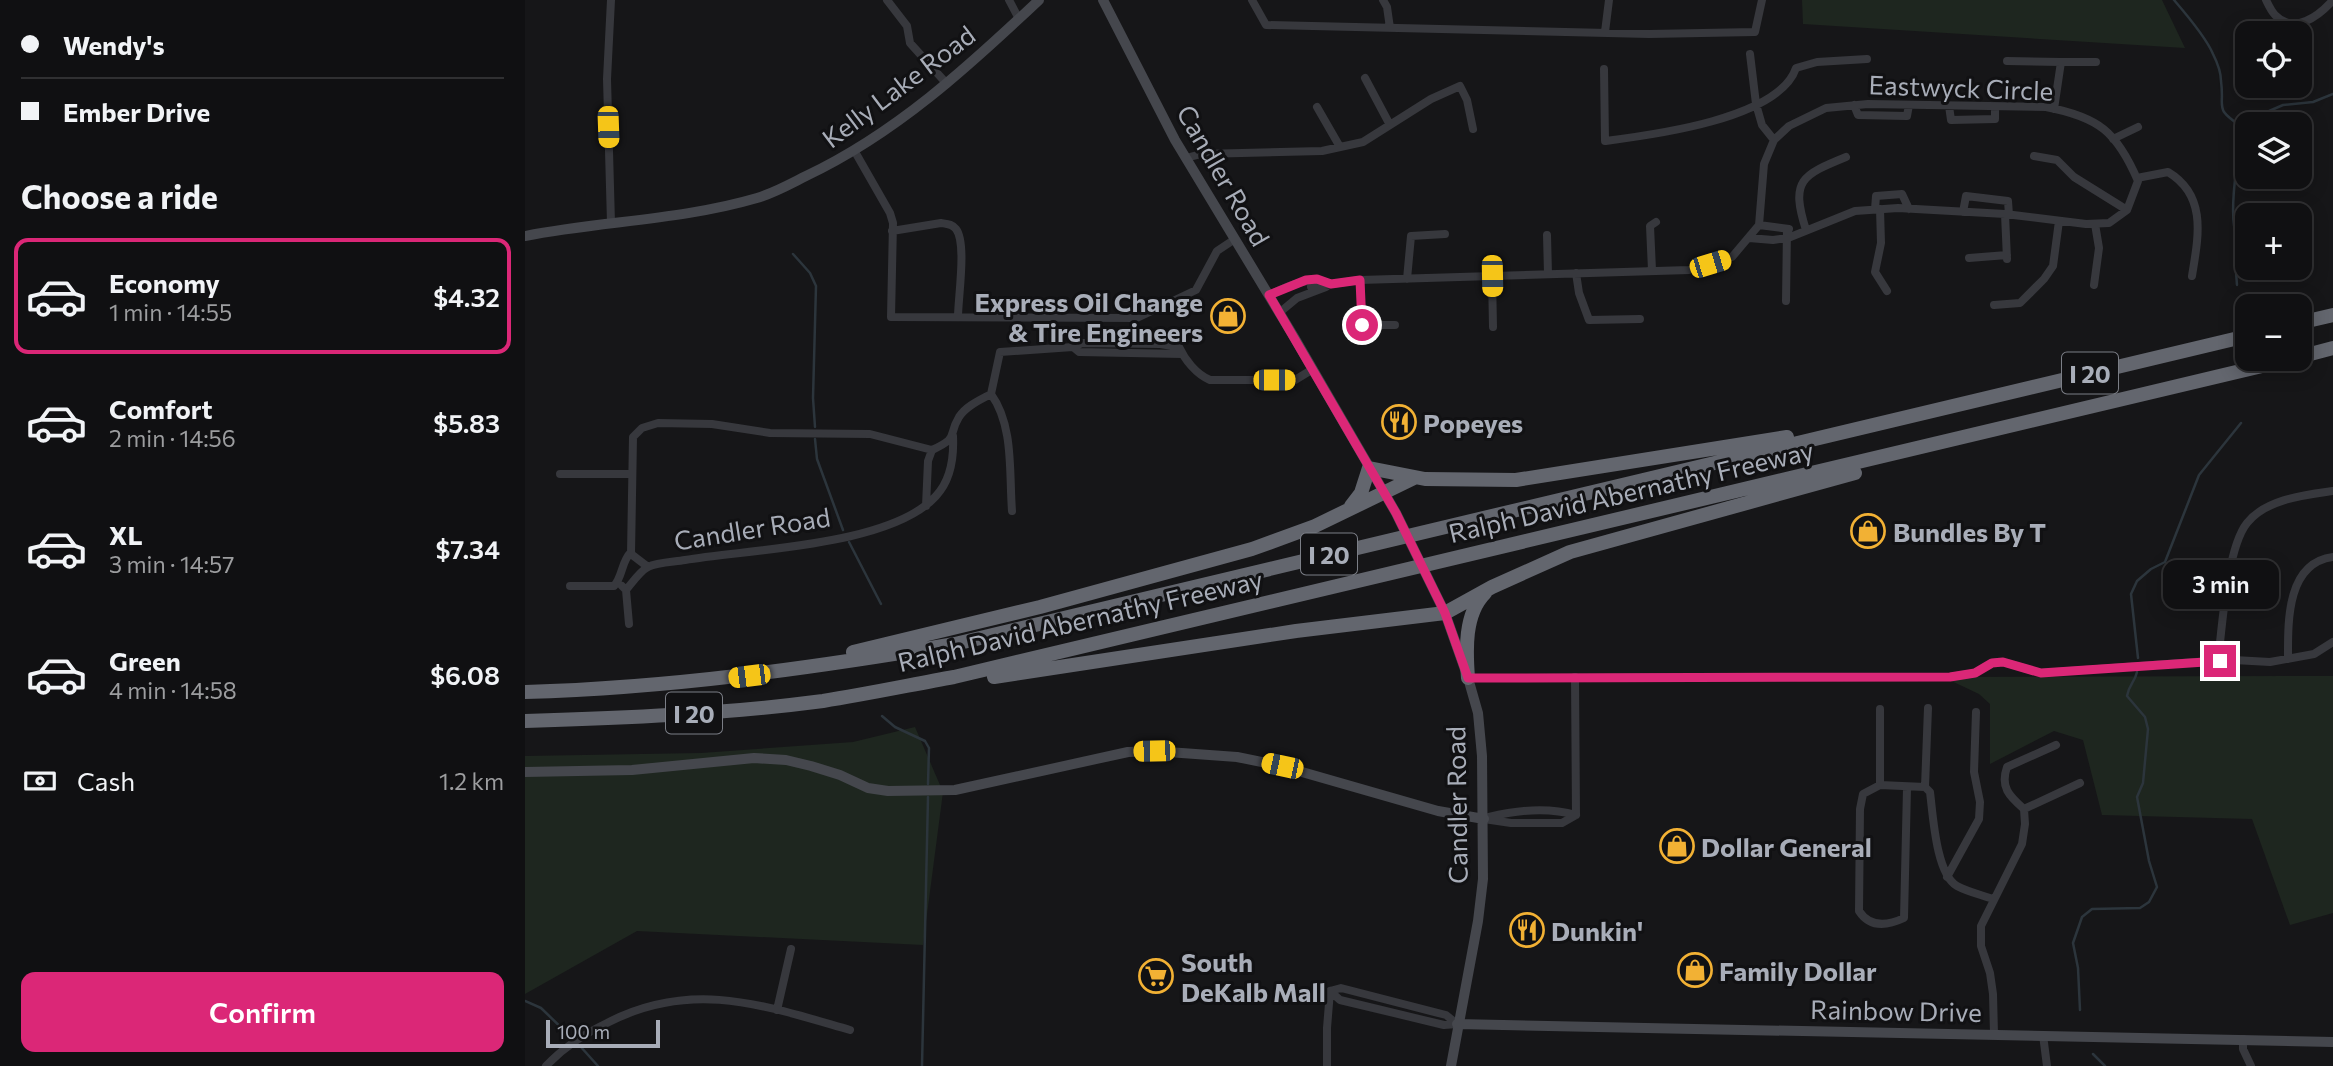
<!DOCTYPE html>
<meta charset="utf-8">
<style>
:root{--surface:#101012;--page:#1e1e20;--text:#f1f3f6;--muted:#9c9d9f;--line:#303032;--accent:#db2777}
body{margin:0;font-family:Commissioner,sans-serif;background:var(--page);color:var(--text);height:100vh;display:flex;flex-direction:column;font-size:26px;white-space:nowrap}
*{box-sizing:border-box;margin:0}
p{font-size:23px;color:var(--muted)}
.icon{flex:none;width:38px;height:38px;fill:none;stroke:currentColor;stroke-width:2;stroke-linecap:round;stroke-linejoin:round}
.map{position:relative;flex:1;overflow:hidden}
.side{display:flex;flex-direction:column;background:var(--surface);width:525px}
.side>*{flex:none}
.banner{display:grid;align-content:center;height:154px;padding:0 21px;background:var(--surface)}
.tools{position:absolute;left:1710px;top:21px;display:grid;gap:14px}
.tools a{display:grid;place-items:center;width:77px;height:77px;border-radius:14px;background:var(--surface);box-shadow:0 4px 18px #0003,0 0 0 2px var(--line);font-size:35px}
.scale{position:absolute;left:21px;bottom:18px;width:114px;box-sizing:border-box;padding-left:7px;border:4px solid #a8adb8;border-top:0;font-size:19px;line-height:24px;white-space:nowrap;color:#a8adb8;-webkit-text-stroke:5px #111113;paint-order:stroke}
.end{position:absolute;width:32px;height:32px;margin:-16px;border:9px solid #db2777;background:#fff;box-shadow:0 0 0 4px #fff}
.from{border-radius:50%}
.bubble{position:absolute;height:49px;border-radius:14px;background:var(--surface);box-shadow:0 4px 18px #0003,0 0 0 2px var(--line);font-size:23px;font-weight:600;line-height:49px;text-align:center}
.car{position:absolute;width:21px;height:42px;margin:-21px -10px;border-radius:9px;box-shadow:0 0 5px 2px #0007;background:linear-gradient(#f5c518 24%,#345 0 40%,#f5c518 0 76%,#345 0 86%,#f5c518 0)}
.banner b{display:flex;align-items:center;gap:24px;height:66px;font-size:26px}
.banner b+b{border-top:2px solid var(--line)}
.banner i{width:18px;height:18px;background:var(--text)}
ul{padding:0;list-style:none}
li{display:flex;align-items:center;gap:21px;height:116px;margin:0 14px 10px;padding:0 7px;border:4px solid transparent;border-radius:14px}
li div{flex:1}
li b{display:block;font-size:26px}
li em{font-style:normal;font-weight:600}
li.active{border-color:var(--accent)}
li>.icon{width:63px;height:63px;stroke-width:1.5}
h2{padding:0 21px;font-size:32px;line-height:84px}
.pay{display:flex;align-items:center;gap:18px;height:77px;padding:0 21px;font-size:26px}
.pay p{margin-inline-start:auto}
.button{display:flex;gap:14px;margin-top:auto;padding:14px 21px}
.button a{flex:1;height:80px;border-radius:14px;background:var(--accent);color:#fff;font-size:28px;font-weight:600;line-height:80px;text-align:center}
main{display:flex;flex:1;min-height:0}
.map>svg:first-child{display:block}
.green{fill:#1e261f}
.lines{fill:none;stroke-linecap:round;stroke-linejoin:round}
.stream{stroke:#2c353c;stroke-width:2.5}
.street{stroke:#37383d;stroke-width:8}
.secondary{stroke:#45474d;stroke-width:10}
.highway{stroke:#63666e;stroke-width:14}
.route{stroke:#db2777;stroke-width:9}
.labels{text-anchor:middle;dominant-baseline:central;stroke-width:6;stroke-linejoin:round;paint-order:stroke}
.shield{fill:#111113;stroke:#7b7e86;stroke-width:2}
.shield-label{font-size:24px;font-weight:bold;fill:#a8adb8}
.street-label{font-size:26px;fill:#a8adb8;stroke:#111113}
.poi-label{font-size:26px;font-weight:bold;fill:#a8adb8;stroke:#111113;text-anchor:start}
</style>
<main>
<section class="side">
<div class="banner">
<b><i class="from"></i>Wendy's</b>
<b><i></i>Ember Drive</b>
</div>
<h2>Choose a ride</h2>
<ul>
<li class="active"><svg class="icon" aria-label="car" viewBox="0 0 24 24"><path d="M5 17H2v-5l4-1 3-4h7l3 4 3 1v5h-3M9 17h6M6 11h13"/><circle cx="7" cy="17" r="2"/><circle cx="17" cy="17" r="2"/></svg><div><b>Economy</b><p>1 min · 14:55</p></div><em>$4.32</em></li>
<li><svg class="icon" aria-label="car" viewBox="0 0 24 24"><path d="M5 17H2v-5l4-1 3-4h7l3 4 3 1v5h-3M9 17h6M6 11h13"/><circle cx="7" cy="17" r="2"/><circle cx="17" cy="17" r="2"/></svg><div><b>Comfort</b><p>2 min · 14:56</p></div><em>$5.83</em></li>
<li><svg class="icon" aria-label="car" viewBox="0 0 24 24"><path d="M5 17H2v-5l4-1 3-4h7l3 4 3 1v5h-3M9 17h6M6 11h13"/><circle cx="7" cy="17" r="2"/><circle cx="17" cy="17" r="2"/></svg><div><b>XL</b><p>3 min · 14:57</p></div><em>$7.34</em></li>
<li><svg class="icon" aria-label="car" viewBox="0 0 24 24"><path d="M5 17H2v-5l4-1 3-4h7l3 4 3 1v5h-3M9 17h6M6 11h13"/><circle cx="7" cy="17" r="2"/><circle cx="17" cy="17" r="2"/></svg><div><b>Green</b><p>4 min · 14:58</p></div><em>$6.08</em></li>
</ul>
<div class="pay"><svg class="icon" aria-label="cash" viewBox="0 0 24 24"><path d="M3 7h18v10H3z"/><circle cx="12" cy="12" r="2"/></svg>Cash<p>1.2 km</p></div>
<div class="button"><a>Confirm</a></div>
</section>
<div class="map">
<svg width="1808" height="1066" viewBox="0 0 1808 1066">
<rect width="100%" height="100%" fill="#161618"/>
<path class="green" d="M1277,0h360l23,48 -382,-24z
M1808,676v237l-43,12 -38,-106 -150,-4 -19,-75 -29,-9 -64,33v-60l-11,-10 -36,-17z
M390,727l28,65 -20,153 -286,-14 -112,63v-238l176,-3 152,-11z"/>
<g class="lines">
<path class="stream" d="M1649,0c12,14 32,37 39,54 4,8 8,18 8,27 4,29 -8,26 21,46
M1717,127c-3,23 -15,90 -5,109 2,4 7,9 10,13
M1718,127l10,-9 30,-13 30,-3 20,-8
M268,254l17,19 6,13 -3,112 2,29
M1712,285l-1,-13 10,-7 1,-7
M290,439l2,20 26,71
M324,542l32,62
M1613,658l-7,-64 6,-13 14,-12 14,-7 34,-87 42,-52
M357,716l13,11 30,14 4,7 -1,36
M0,1001l16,7 30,29
M1555,1010l-2,-42 -5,-25 9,-26 10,-8 48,-1 9,-6 8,-15 -8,-26 -12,-64 6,-14 5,-54 -3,-12 -18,-21c2,-12 8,-14 10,-24
M55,1046l18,20
M1568,1054l12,12
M397,1066l6,-269"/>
<path class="street" d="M86,0l-4,79 4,144
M362,0l20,26 3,17 37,41
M484,0l10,19
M727,0l14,25 383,9 106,-2 7,-32
M858,0l4,7 3,21
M1741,0c2,4 5,11 9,15 19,20 44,1 58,-15
M1080,32l4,-32
M1225,54l6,50 6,21 12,15
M1482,61l54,1
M1079,69l1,72c47,-6 174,-22 191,-73l21,-6 50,-3
M840,78l25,47
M1329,105l4,10 49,1 2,-11
M1424,106l2,14 44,-1v-12
M792,107l23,40
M1529,109l7,-47h35
M1588,139l25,-12
M329,150l36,63 3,10 -2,94 246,1 59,-28 21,-39 18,-12
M1509,156l23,4 17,17 53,33
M661,158l15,-4 121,-3 41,-9 68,-43 29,-13 7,14 6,29
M1612,178l31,-6c40,24 30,66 24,104
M1350,209l1,-13 26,-2 7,15
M1355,209l1,34 -6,29 12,19
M1438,212l3,-16 42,5 1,14
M1480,214l2,45
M1234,225l30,4
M1281,230c-16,-50 -4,-55 40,-73
M367,231l49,-8c6,1 11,1 15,6 11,14 2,69 2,88
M1022,235l1,39
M1224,238l24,2 15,-2 67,-27 43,-3 107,6 81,10 23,-1 18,-13 11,-29c-21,-49 -39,-64 -92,-74l-178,-3 -42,4 -37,18 -15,14 -10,24 -5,61
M1444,258l38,-3
M1127,270l-2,-44 6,-4
M1051,273l3,20 10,27 51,-1
M967,276l1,51
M882,279l4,-43 34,-2
M835,280l2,45h33
M1569,285l5,-37 -4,-24
M786,287l49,-7 329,-10 43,-13 27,-32
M744,295c19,-9 38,-19 59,-12
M1261,301l1,-72
M1469,305l26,-2 24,-24 9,-13 6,-45
M754,313l18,-15 29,-11
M548,347l6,5 103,2
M466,394c23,32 18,78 21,117
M35,474h72
M401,506l2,-45 4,-11c28,-13 15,-13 27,-33 7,-11 21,-17 32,-23l9,-42 73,-5 9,-4 78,1 19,3c6,13 17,27 31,33h85l18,-11
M123,567l-17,-13 2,-117 9,-9 16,-5 54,1 58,9 100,1 62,16
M45,586h44c9,-10 7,-24 17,-34
M97,586l4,4 3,34
M101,590c6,-7 14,-19 22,-23 10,-5 26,-5 37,-7 65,-11 206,-14 251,-64 15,-16 18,-39 17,-60
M1763,659c0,-36 -2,-96 45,-102
M1693,661c4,-33 9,-113 29,-138 19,-24 58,-28 86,-32
M1050,677l1,138
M943,678l482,-1 25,-4 17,-10 11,-1 38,11 154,-11 39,-2 36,2 44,-8 19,-12
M1355,709v76l-17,9 -3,15 -1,102c11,17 28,15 45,7l3,-130
M1355,785l45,2 5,5c3,23 6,82 27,94 11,6 25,9 36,13
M1400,787l3,-79
M1499,809l56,-26
M964,817c28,-7 59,-10 87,-2
M959,819l27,4h51l14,-8
M1422,877l32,-58 1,-17 -6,-30 2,-60
M805,991l11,-3 105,27 11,9
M805,991l10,9 104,25 13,-1
M252,1010l14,-61
M1469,1034l-1,-40 -3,-21 -9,-27v-20l41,-82 3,-20 -1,-15c-15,-13 -24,-22 -17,-42l49,-22
M1518,1035l4,31
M1718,1039v10l8,17
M21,1066c17,-18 38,-32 61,-43 85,-44 156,-18 243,7
M802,1066v-38l3,-37"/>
<path class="secondary" d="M578,0l72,140 119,197 102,176 49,100 23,65 10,35 4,43 1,123 -5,42 -27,145
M0,236c77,-15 157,-16 232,-38 17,-5 33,-14 49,-22 89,-42 162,-109 233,-176
M0,772l107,-2 122,-12 32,2 25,6 29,9 28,13 20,3 67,-1 173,-38 26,-1 83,6 44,9 157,45 46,8
M932,1024l876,18"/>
<path class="highway" d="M1774,323l34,-8
M1774,357l34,-9
M826,506l10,-13 8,-25 56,11 91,1 271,-43
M328,652l187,-45 212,-58 63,-23 99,-48
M469,677l302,-46 149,-18 47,-26 78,-35 285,-79
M943,678c-2,-27 -4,-64 17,-85
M0,692c145,-4 287,-24 430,-48l1292,-308
M0,721c99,-3 199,-7 298,-20 44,-7 87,-16 131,-24l1337,-318"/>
</g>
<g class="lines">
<path class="route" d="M837,325l-2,-45 -29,4 -14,-5 -11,1 -37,15 127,218 49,100 23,65 482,-1 25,-4 17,-10 11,-1 38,11 179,-12"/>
</g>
<defs>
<g id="shop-ring" transform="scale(1.75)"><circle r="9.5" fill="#111113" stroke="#f2b134" stroke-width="1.5"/><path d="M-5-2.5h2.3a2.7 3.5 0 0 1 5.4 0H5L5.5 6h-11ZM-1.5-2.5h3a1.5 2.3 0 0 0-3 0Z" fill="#f2b134"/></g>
<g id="restaurant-ring" transform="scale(1.75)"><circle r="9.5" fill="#111113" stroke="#f2b134" stroke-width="1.5"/><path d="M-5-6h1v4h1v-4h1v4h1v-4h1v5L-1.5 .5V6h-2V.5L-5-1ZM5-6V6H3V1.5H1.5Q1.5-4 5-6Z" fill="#f2b134"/></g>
<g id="supermarket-ring" transform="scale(1.75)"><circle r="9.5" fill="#111113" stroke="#f2b134" stroke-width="1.5"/><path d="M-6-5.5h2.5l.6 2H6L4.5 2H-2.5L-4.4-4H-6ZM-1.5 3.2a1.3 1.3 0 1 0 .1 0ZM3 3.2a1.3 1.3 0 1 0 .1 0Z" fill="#f2b134"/></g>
</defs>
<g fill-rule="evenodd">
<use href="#shop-ring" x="703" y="316"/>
<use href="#restaurant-ring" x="874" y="422"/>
<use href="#shop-ring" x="1343" y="531"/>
<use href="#shop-ring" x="1152" y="846"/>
<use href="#restaurant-ring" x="1002" y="930"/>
<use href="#shop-ring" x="1170" y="970"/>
<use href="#supermarket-ring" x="631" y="976"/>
</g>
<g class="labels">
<g class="shield">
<rect x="1537" y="352.5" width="56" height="41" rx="5"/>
<rect x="776" y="533.5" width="56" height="41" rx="5"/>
<rect x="141" y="692.5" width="56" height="41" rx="5"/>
</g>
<g class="shield-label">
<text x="1565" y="373">I 20</text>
<text x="804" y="554">I 20</text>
<text x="169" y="713">I 20</text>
</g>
<g class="street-label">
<text transform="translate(373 86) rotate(-37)">Kelly Lake Road</text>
<text transform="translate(1436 87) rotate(2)">Eastwyck Circle</text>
<text transform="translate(699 175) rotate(60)">Candler Road</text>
<text transform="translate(1106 491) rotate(-13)">Ralph David Abernathy Freeway</text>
<text transform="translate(227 528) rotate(-9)">Candler Road</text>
<text transform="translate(555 620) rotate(-13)">Ralph David Abernathy Freeway</text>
<text transform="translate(931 805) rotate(-91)">Candler Road</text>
<text transform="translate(1371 1010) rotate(1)">Rainbow Drive</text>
</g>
<g class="poi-label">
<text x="678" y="301" text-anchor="end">Express Oil Change<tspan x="678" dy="30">&amp; Tire Engineers</tspan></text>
<text x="898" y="422">Popeyes</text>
<text x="1368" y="531">Bundles By T</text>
<text x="1176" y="846">Dollar General</text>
<text x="1026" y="930">Dunkin'</text>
<text x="656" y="961">South<tspan x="656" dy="30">DeKalb Mall</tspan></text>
<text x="1194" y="970">Family Dollar</text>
</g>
</g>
</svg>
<div class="tools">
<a><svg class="icon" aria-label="locate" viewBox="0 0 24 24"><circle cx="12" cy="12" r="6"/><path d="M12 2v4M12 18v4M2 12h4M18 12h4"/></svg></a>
<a><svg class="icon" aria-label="layers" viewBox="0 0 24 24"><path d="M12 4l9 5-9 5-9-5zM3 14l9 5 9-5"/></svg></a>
<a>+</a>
<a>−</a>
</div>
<div class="scale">100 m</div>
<i class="end from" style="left:837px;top:325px"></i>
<i class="end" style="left:1695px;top:661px"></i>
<div class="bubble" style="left:1638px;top:560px;width:116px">3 min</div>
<i class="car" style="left:83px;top:127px;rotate:178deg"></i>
<i class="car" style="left:1185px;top:264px;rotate:73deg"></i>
<i class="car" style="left:967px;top:276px;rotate:179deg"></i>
<i class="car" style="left:749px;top:380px;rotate:90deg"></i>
<i class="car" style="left:224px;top:676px;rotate:263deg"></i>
<i class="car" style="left:629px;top:751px;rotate:269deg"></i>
<i class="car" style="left:757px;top:766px;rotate:282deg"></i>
</div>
</main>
